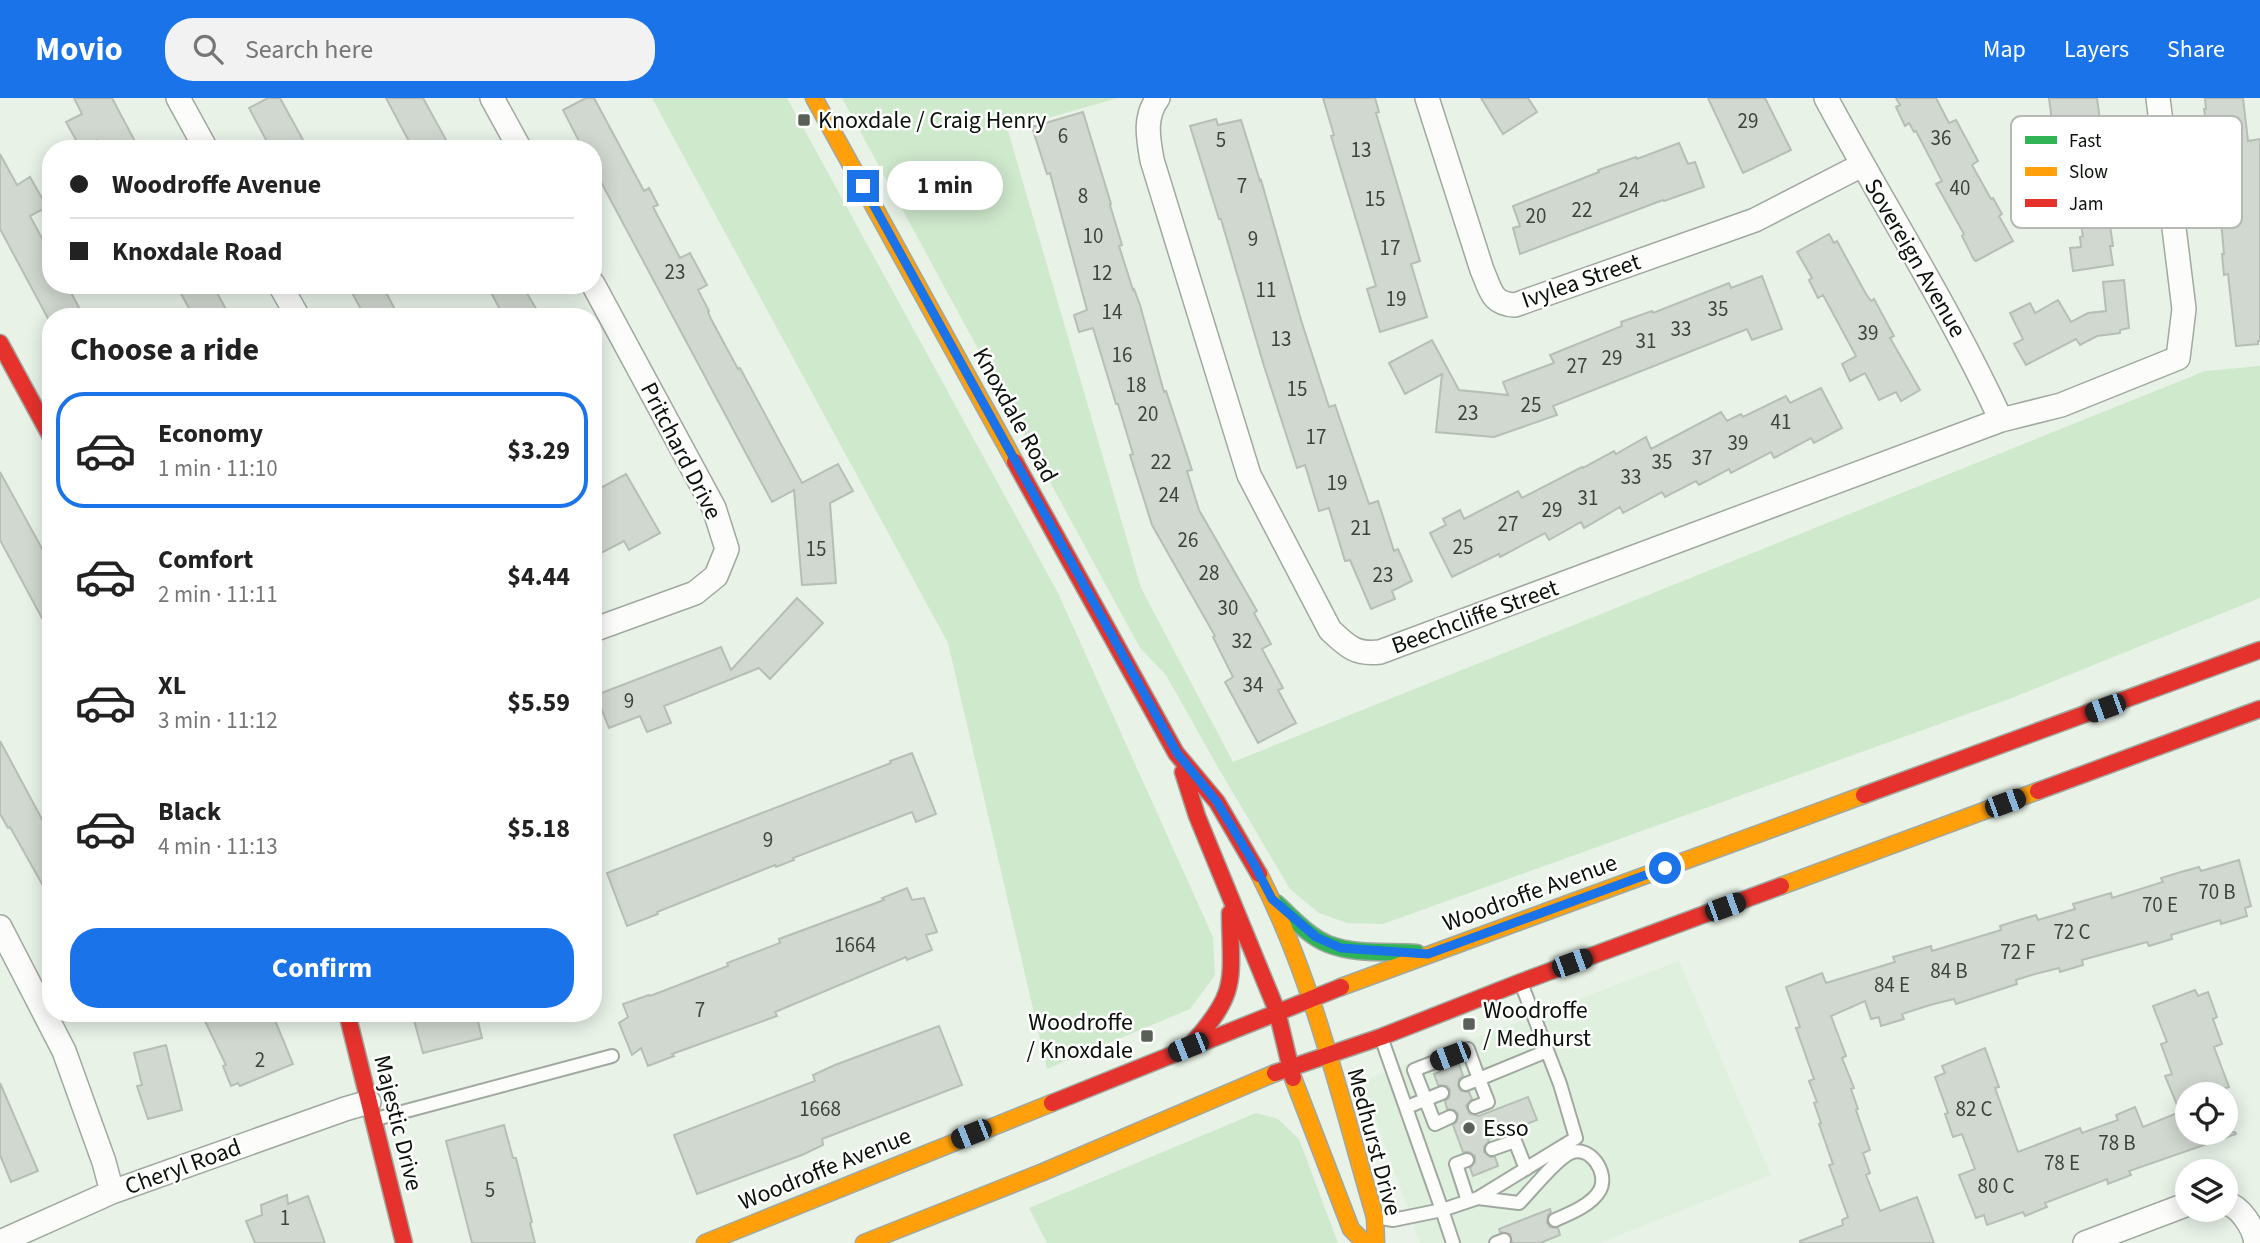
<!DOCTYPE html>
<meta charset="utf-8">
<style>
:root{--surface:#fff;--page:#f2f2f2;--text:#222;--muted:#767676;--line:#e0e0e0;--accent:#1a73e8}
body{margin:0;font-family:"Source Sans 3",sans-serif;background:var(--page);color:var(--text);height:100vh;display:flex;flex-direction:column;font-size:26px;white-space:nowrap}
*{box-sizing:border-box;margin:0}
p{font-size:23px;color:var(--muted)}
.icon{flex:none;width:38px;height:38px;fill:none;stroke:currentColor;stroke-width:2;stroke-linecap:round;stroke-linejoin:round}
.map{position:relative;flex:1;overflow:hidden}
.panel{position:absolute;left:42px;top:210px;width:560px;height:714px;display:flex;flex-direction:column;background:var(--surface);border-radius:28px;box-shadow:0 4px 18px #0003}
.panel>*{flex:none}
.banner{position:absolute;left:42px;top:42px;width:560px;height:154px;border-radius:28px;box-shadow:0 4px 18px #0003;display:grid;align-content:center;height:154px;padding:0 28px;background:var(--surface)}
.tools{position:absolute;left:2175px;top:984px;display:grid;gap:14px}
.tools a{display:grid;place-items:center;width:63px;height:63px;border-radius:50%;background:var(--surface);box-shadow:0 4px 18px #0003;font-size:35px}
.end{position:absolute;width:32px;height:32px;margin:-16px;border:9px solid #1a73e8;background:#fff;box-shadow:0 0 0 4px #fff}
.from{border-radius:50%}
.bubble{position:absolute;height:49px;border-radius:24px;background:var(--surface);box-shadow:0 4px 18px #0003;font-size:23px;font-weight:700;line-height:49px;text-align:center}
.car{position:absolute;width:21px;height:42px;margin:-21px -10px;border-radius:9px;box-shadow:0 0 5px 2px #0007;background:linear-gradient(#222 24%,#8ab4d8 0 40%,#222 0 76%,#8ab4d8 0 86%,#222 0)}
.banner b{display:flex;align-items:center;gap:24px;height:66px;font-size:26px}
.banner b+b{border-top:2px solid var(--line)}
.banner i{width:18px;height:18px;background:var(--text)}
ul{padding:0;list-style:none}
li{display:flex;align-items:center;gap:21px;height:116px;margin:0 14px 10px;padding:0 14px;border:4px solid transparent;border-radius:28px}
li div{flex:1}
li b{display:block;font-size:26px}
li em{font-style:normal;font-weight:700}
li.selected{border-color:var(--accent)}
li>.icon{width:63px;height:63px;stroke-width:1.5}
h2{padding:0 28px;font-size:32px;line-height:84px}
.button{display:flex;gap:14px;margin-top:auto;padding:14px 28px}
.button a{flex:1;height:80px;border-radius:28px;background:var(--accent);color:#fff;font-size:28px;font-weight:700;line-height:80px;text-align:center}
header{display:flex;align-items:center;gap:42px;box-sizing:border-box;height:98px;padding:0 35px;background:var(--accent);color:#fff}
header strong{font-size:33px}
nav{display:flex;gap:38px;margin-inline-start:auto;font-size:24px}
.search{width:490px;height:63px;background:var(--page);display:flex;align-items:center;gap:18px;box-sizing:border-box;padding:0 24px;border-radius:28px;color:var(--muted);font-size:26px}
.map>svg:first-child{display:block}
.built{fill:#dff1de}
.green{fill:#cfe9cd}
.building{fill:#d0d8cf;stroke:#b6beb6;stroke-width:2}
.lines{fill:none;stroke-linecap:round;stroke-linejoin:round}
.lane-casing{stroke:#a0a8a0;stroke-width:16}
.street-casing{stroke:#a0a8a0;stroke-width:26}
.fast-casing{stroke:#a0a8a0;stroke-width:19}
.slow-casing{stroke:#a0a8a0;stroke-width:19}
.jam-casing{stroke:#a0a8a0;stroke-width:19}
.lane{stroke:#fcfdfb;stroke-width:12}
.street{stroke:#fcfdfb;stroke-width:23}
.fast{stroke:#30b455;stroke-width:16}
.slow{stroke:#ff9f0a;stroke-width:16}
.jam{stroke:#e5322d;stroke-width:16}
.route{stroke:#1a73e8;stroke-width:9}
.poi-dot{fill:#586058;stroke:#fff;stroke-width:2.5}
.labels{text-anchor:middle;dominant-baseline:central;stroke-width:5;stroke-linejoin:round;paint-order:stroke}
.number-label{font-size:21px;fill:#3d443d}
.poi-label{font-size:24px;fill:#0b110b;stroke:#fff;text-anchor:start}
.street-label{font-size:24px;fill:#0b110b;stroke:#fff}
.key{fill:#fff;stroke:#b6b8b6;stroke-width:2}
.key-label{font-size:19px;fill:#0b110b}
</style>
<header>
<strong>Movio</strong>
<div class="search"><svg class="icon" aria-label="search" viewBox="0 0 24 24"><circle cx="10" cy="10" r="6"/><path d="M15 15l6 6"/></svg>Search here</div>
<nav><a>Map</a><a>Layers</a><a>Share</a></nav>
</header>
<div class="map">
<svg width="2260" height="1145" viewBox="0 0 2260 1145">
<rect width="100%" height="100%" fill="#e8f2e7"/>
<path class="built" d="M1679,863l92,214 -171,68h-180l-58,-162z"/>
<path class="green" d="M652,0h135l271,495 155,344 2,38 -25,34 -143,60 -99,-426z
M842,0h276l-102,29 -8,4 133,457 92,174 972,-391 55,-5v232l-251,101 -626,225 -36,-1 -28,-10 -29,-24 -71,-120 -53,-94 -26,-27z
M1256,1015l22,6 21,20 39,104h-291l-18,-35z"/>
<path class="building" d="M74,0h38l27,51h-37l-5,-9 -16,9 -15,-27 16,-8z
M268,0h12l28,51h-37l-22,-41z
M386,0h37l28,51h-38z
M586,0h8l50,93 5,-3 9,17 -5,2 27,51 10,-5 17,32 -9,5 11,21 -1,1 3,7 27,50 2,-1 62,115 36,-19 15,27 -23,12 6,80 -34,2 -8,-95 -22,12 -179,-335v-18h-10l-20,-39z
M1323,0h52l4,14 -3,1 44,148 -9,3 16,53 -47,15 -13,-43 9,-3 -45,-150 3,-1z
M1481,0h47l9,14 -34,22z
M1708,0h57l26,52 -48,23z
M1896,0h40l13,25 7,-3 22,41 -6,4 19,34 2,-1 9,16 -3,2 14,25 -37,20 -2,-1 -12,-24 2,-2 -28,-50 6,-3 -26,-50 -2,1 -5,-9 -4,3 -9,-19 4,-2z
M2049,0h48l7,53h-6l5,40h2l8,55h-3l3,19 -40,6 -3,-23 11,-1 -1,-10 3,-1 -7,-38 -15,2 -4,-28h-3l-3,-25 4,-1z
M2205,0h38l5,43 12,-2v202h-2v3l-22,2 -8,-72 -4,1 -2,-21h2l-3,-33 -6,1 -5,-33h2l-8,-72h1l-1,-8h2z
M1083,14l28,92 -1,1 12,40 -3,1 14,44 1,-1 6,16 24,87 2,-1 26,79 -5,1 12,39 58,101 -3,2 17,31 -9,5 21,39 -5,2 18,33 -38,20 -33,-61 8,-5 -20,-40 2,-1 -63,-111 -22,-70 3,-1 -15,-50h-2l-23,-76 -14,4 -5,-17 13,-5 -37,-137 -3,1 -15,-47z
M1216,21l2,6 23,-5 19,61 1,-1 40,140 28,87 6,-2 34,99 9,-3 16,50 4,-2 14,32 -20,10 3,8 -24,10 -21,-49 -5,1 -16,-53 -10,3 -14,-46 -8,3 -33,-102 -43,-147h-2l-29,-93z
M1679,45l9,21 7,-2 9,25 -40,14 -1,-1 -143,54 -7,-26 7,-2 -7,-20 86,-34 -1,-2 38,-13 1,2z
M0,56l17,31 13,-8 17,30 -17,9 21,39v30h16l17,32h-33v7l-51,-95z
M1829,136l5,9 3,-2 29,53 5,7 3,-2 20,37 -4,2 30,52 -19,11 -5,-9 -17,8 -14,-27 -15,8 -8,-17 14,-8 -33,-61 -5,3 -9,-18 3,-2 -15,-26z
M1762,178l20,53 -30,11 -5,-11 -194,77 4,9 -63,22 -58,-5 6,-58 -37,20 -16,-31 43,-23 27,50 49,5 -5,-13 51,-19 -4,-8 72,-29 -1,-4 31,-11 1,2 76,-30 2,5z
M2124,182l5,48 -9,2v3l-23,3 -17,9 -4,-6 -50,26 -12,-21 9,-5 -13,-26 20,-10 5,10 23,-13 13,22 17,-9 18,-2 -3,-29z
M176,187h37l17,32h-36z
M348,187h34l17,32h-34z
M487,187h35l19,32h-37z
M1821,290l21,40 -28,15 -3,-5 -37,20 -3,-6 -40,21 -2,-4 -30,16 -3,-4 -31,16 -3,-5 -39,21 -3,-6 -36,21 -3,-6 -32,18 -4,-7 -45,24 -1,-3 -47,23 -22,-44 16,-8 -3,-6 17,-9 4,9 54,-28 4,7 60,-31 1,1 31,-17 2,3 30,-17 5,12 70,-37 6,9 14,-7 2,3 43,-21 4,7z
M0,374l51,93v70l-51,-95z
M626,376l34,59 -31,17 -5,-9 -31,16v-65z
M797,500l26,25 -53,56 -11,-11 -95,38 7,17 -24,9 -7,-16 -31,12 -13,-33 125,-48 10,23z
M0,643l51,95v64l-41,-73 -2,1 -8,-14z
M912,655l24,61 -20,8 -4,-10 -119,46 1,2 -18,7 -1,-2 -118,47 1,2 -31,12 -20,-53 284,-110 -1,-2z
M2239,762l12,46 -6,2 2,8 -26,8 -1,-4 -23,7 -26,8 1,4 -23,7 -2,-4 -65,18 1,5 -23,7 -1,-4 -24,6 -19,6 1,4 -61,20 -2,-5 -24,6 -28,9 2,5 -23,7 -2,-9 -8,2 -6,-18 -34,15 15,40 -4,2 12,30 -3,1 7,20 -2,1 14,40 -7,3 7,20 -4,2 14,36 37,-14 17,46h-134v-2l43,-16 -1,-5 6,-3 -19,-52 4,-1 -14,-40 2,-1 -7,-20 3,-1 -8,-21 5,-2 -18,-51 4,-1 -14,-40 36,-14 4,10 69,-21 -2,-5 21,-6 17,-5 1,5 69,-21 -1,-4 19,-6 17,-5 2,5 37,-11 -2,-5 38,-11 1,5 51,-16 -2,-4 20,-6 18,-5 2,4z
M907,790l5,12 12,-2 13,34 -11,3 6,15 -25,10 -1,-3 -131,55 2,4 -105,38 2,2 -26,10 -7,-18 -9,7 -13,-32 9,-6 -5,-13 26,-9 1,1 78,-30 -1,-3 53,-20 -1,-4 105,-39 -2,-2z
M2195,892l3,6 10,-4 9,25 -4,2 9,25 -8,3 15,40 -19,7h-22v38h47l1,2 -107,37 2,4 -23,9 -1,-5 -62,24 2,4 -22,9 -2,-4 -36,13 -3,-10 -8,3 -17,-43 16,-6 -13,-35 -9,3 -8,-23 3,-1 -13,-36 10,-4 -3,-7 43,-18 14,39 -4,1 23,64 62,-24 2,5 36,-13 -2,-5 19,-8 8,20 37,-15 -15,-36 7,-2 -11,-30 6,-2 -14,-36z
M215,915h57l21,51 -53,22 -2,-3 -7,3 -8,-20 3,-1 -22,-46z
M412,915h64l6,25 -59,15z
M939,928l23,59 -140,54 1,6 -21,10 -105,39 -23,-59 141,-54 -2,-6 22,-10z
M166,947l16,65 -34,9 -11,-33 5,-1 -8,-32z
M1459,966l4,12 -4,3 -1,7 3,5 8,1 3,7 -6,7 4,8 9,2 49,-19 9,23 -49,19 1,2 -5,6v5l6,5h5l3,9 -25,10 -3,-8 5,-6v-6l-6,-4h-6l-10,-27 4,-4 1,-7 -4,-4 -7,-1 -2,-8 4,-3 1,-8 -3,-4 -9,-1 -4,-11z
M0,985l38,88 -27,11 -11,-27z
M504,1027l9,33h3l16,64 -2,1 5,20h-63l-26,-102z
M287,1097l1,9 20,-8 17,47h-70l-9,-22 16,-6 -1,-10z
M1550,1111l1,3 -3,3 -1,8 3,4 8,1 2,7 -20,8h-28l-2,-9 -10,-2 -1,-3z"/>
<g class="lines">
<g class="lane-casing">
<path id="lane" d="M1407,1009l35,-14
M1475,1009l13,-5 -9,-23 68,-28
M1450,1019l-15,7 -21,-54 54,-21 11,30 -13,5
M376,1021l236,-63
M1492,1051l23,-8 11,28
M1467,1062l-11,4 12,37
M1478,1100l41,5c13,-13 36,-43 51,-50 20,-9 39,20 30,37 -8,15 -31,24 -45,30
M1376,1119l17,3 49,-10 -61,-173
M1453,1145l-11,-33 36,-12 98,-60 -16,-54 -39,-101
M1496,1145l8,-3"/>
</g>
<g class="street-casing">
<path id="street" d="M178,0l28,51
M492,0l28,51
M1158,0c-14,19 -10,39 -6,62l97,315 81,155c17,16 25,25 50,22l621,-232 60,-15 117,-47 6,-49 -26,-211
M1427,0l55,172c9,20 9,34 33,35l240,-85 107,-55
M1826,0c58,108 124,211 175,322
M593,186l121,224 13,41 -11,27 -21,17 -102,37
M280,187l18,32
M0,829l64,124 40,111 8,30
M2226,1105c15,4 28,25 30,40
M0,1144l112,-50 233,-83 24,-7
M2085,1145l103,-39"/>
</g>
<g class="fast-casing">
<path id="fast" d="M1276,805c16,14 32,33 52,41 27,11 61,7 89,9"/>
</g>
<g class="slow-casing">
<path id="slow" d="M814,0l201,364
M1259,776c55,107 82,228 116,343l1,26
M1781,788l257,-95
M1341,889l523,-192
M1293,980l58,151 14,14
M705,1145l347,-140
M864,1145l179,-71 232,-99"/>
</g>
<g class="jam-casing">
<path id="jam" d="M0,245l51,94
M1015,364l161,291 41,49 42,72
M1183,674l14,44 80,195 16,67
M2038,693l222,-82
M1864,697l396,-145
M347,915l57,230
M1190,948c49,-54 41,-64 40,-133
M1275,975l106,-36 140,-55 260,-96
M1052,1005l289,-116"/>
</g>
<use href="#lane" class="lane"/>
<use href="#street" class="street"/>
<use href="#fast" class="fast"/>
<use href="#slow" class="slow"/>
<use href="#jam" class="jam"/>
</g>
<g class="lines">
<path class="route" d="M863,88l314,567 40,49 36,60 19,37 44,38 25,11 87,6 237,-86"/>
</g>
<g class="poi-dot">
<rect x="797" y="15" width="14" height="14" rx="3.5"/>
<rect x="1462" y="919" width="14" height="14" rx="3.5"/>
<rect x="1140" y="931" width="14" height="14" rx="3.5"/>
<circle cx="1469" cy="1030" r="7"/>
</g>
<g class="labels">
<g class="number-label">
<text x="1748" y="23">29</text>
<text x="1063" y="38">6</text>
<text x="1941" y="40">36</text>
<text x="1221" y="42">5</text>
<text x="1361" y="52">13</text>
<text x="1242" y="88">7</text>
<text x="1960" y="90">40</text>
<text x="1629" y="92">24</text>
<text x="1083" y="98">8</text>
<text x="1375" y="101">15</text>
<text x="1582" y="112">22</text>
<text x="1536" y="118">20</text>
<text x="1093" y="138">10</text>
<text x="1253" y="141">9</text>
<text x="1390" y="150">17</text>
<text x="675" y="174">23</text>
<text x="1102" y="175">12</text>
<text x="1266" y="192">11</text>
<text x="1396" y="201">19</text>
<text x="1718" y="211">35</text>
<text x="1112" y="214">14</text>
<text x="1681" y="231">33</text>
<text x="1868" y="235">39</text>
<text x="1281" y="241">13</text>
<text x="1646" y="243">31</text>
<text x="1122" y="257">16</text>
<text x="1612" y="260">29</text>
<text x="1577" y="268">27</text>
<text x="1136" y="287">18</text>
<text x="1297" y="291">15</text>
<text x="1531" y="307">25</text>
<text x="1468" y="315">23</text>
<text x="1148" y="316">20</text>
<text x="1781" y="324">41</text>
<text x="1316" y="339">17</text>
<text x="1738" y="345">39</text>
<text x="1702" y="360">37</text>
<text x="1161" y="364">22</text>
<text x="1662" y="364">35</text>
<text x="1631" y="379">33</text>
<text x="1337" y="385">19</text>
<text x="1169" y="397">24</text>
<text x="1588" y="400">31</text>
<text x="1552" y="412">29</text>
<text x="1508" y="426">27</text>
<text x="1361" y="430">21</text>
<text x="1188" y="442">26</text>
<text x="1463" y="449">25</text>
<text x="816" y="451">15</text>
<text x="1209" y="475">28</text>
<text x="1383" y="477">23</text>
<text x="1228" y="510">30</text>
<text x="1242" y="543">32</text>
<text x="1253" y="587">34</text>
<text x="629" y="603">9</text>
<text x="768" y="742">9</text>
<text x="2217" y="794">70 B</text>
<text x="2160" y="807">70 E</text>
<text x="2072" y="834">72 C</text>
<text x="855" y="847">1664</text>
<text x="2018" y="854">72 F</text>
<text x="1949" y="873">84 B</text>
<text x="1892" y="887">84 E</text>
<text x="700" y="912">7</text>
<text x="260" y="962">2</text>
<text x="820" y="1011">1668</text>
<text x="1974" y="1011">82 C</text>
<text x="2117" y="1045">78 B</text>
<text x="2062" y="1065">78 E</text>
<text x="1996" y="1088">80 C</text>
<text x="490" y="1092">5</text>
<text x="285" y="1120">1</text>
</g>
<g class="poi-label">
<text x="818" y="22">Knoxdale / Craig Henry</text>
<text x="1483" y="912">Woodroffe<tspan x="1483" dy="28">/ Medhurst</tspan></text>
<text x="1133" y="924" text-anchor="end">Woodroffe<tspan x="1133" dy="28">/ Knoxdale</tspan></text>
<text x="1483" y="1030">Esso</text>
</g>
<g class="street-label">
<text transform="translate(1915 160) rotate(60)">Sovereign Avenue</text>
<text transform="translate(1581 183) rotate(-19)">Ivylea Street</text>
<text transform="translate(1015 317) rotate(61)">Knoxdale Road</text>
<text transform="translate(681 353) rotate(63)">Pritchard Drive</text>
<text transform="translate(1475 519) rotate(-20)">Beechcliffe Street</text>
<text transform="translate(1530 795) rotate(-20)">Woodroffe Avenue</text>
<text transform="translate(398 1025) rotate(76)">Majestic Drive</text>
<text transform="translate(1374 1044) rotate(75)">Medhurst Drive</text>
<text transform="translate(183 1069) rotate(-20)">Cheryl Road</text>
<text transform="translate(825 1071) rotate(-22)">Woodroffe Avenue</text>
</g>
</g>
<rect x="2011" y="18" width="231" height="112" rx="10" class="key"/>
<rect x="2025" y="38" width="32" height="8" fill="#30b455"/>
<rect x="2025" y="69" width="32" height="9" fill="#ff9f0a"/>
<rect x="2025" y="101" width="32" height="8" fill="#e5322d"/>
<g class="key-label">
<text x="2069" y="49">Fast</text>
<text x="2069" y="80">Slow</text>
<text x="2069" y="112">Jam</text>
</g>
</svg>
<div class="tools">
<a><svg class="icon" aria-label="locate" viewBox="0 0 24 24"><circle cx="12" cy="12" r="6"/><path d="M12 2v4M12 18v4M2 12h4M18 12h4"/></svg></a>
<a><svg class="icon" aria-label="layers" viewBox="0 0 24 24"><path d="M12 4l9 5-9 5-9-5zM3 14l9 5 9-5"/></svg></a>
</div>
<i class="end from" style="left:1665px;top:770px"></i>
<i class="end" style="left:863px;top:88px"></i>
<div class="bubble" style="left:887px;top:63px;width:116px">1 min</div>
<i class="car" style="left:2105px;top:610px;rotate:250deg"></i>
<i class="car" style="left:2005px;top:705px;rotate:70deg"></i>
<i class="car" style="left:1725px;top:809px;rotate:70deg"></i>
<i class="car" style="left:1572px;top:865px;rotate:70deg"></i>
<i class="car" style="left:1188px;top:949px;rotate:248deg"></i>
<i class="car" style="left:1450px;top:958px;rotate:249deg"></i>
<i class="car" style="left:971px;top:1036px;rotate:248deg"></i>
<div class="banner">
<b><i class="from"></i>Woodroffe Avenue</b>
<b><i></i>Knoxdale Road</b>
</div>
<section class="panel">
<h2>Choose a ride</h2>
<ul>
<li class="selected"><svg class="icon" aria-label="car" viewBox="0 0 24 24"><path d="M5 17H2v-5l4-1 3-4h7l3 4 3 1v5h-3M9 17h6M6 11h13"/><circle cx="7" cy="17" r="2"/><circle cx="17" cy="17" r="2"/></svg><div><b>Economy</b><p>1 min · 11:10</p></div><em>$3.29</em></li>
<li><svg class="icon" aria-label="car" viewBox="0 0 24 24"><path d="M5 17H2v-5l4-1 3-4h7l3 4 3 1v5h-3M9 17h6M6 11h13"/><circle cx="7" cy="17" r="2"/><circle cx="17" cy="17" r="2"/></svg><div><b>Comfort</b><p>2 min · 11:11</p></div><em>$4.44</em></li>
<li><svg class="icon" aria-label="car" viewBox="0 0 24 24"><path d="M5 17H2v-5l4-1 3-4h7l3 4 3 1v5h-3M9 17h6M6 11h13"/><circle cx="7" cy="17" r="2"/><circle cx="17" cy="17" r="2"/></svg><div><b>XL</b><p>3 min · 11:12</p></div><em>$5.59</em></li>
<li><svg class="icon" aria-label="car" viewBox="0 0 24 24"><path d="M5 17H2v-5l4-1 3-4h7l3 4 3 1v5h-3M9 17h6M6 11h13"/><circle cx="7" cy="17" r="2"/><circle cx="17" cy="17" r="2"/></svg><div><b>Black</b><p>4 min · 11:13</p></div><em>$5.18</em></li>
</ul>
<div class="button"><a>Confirm</a></div>
</section>
</div>
